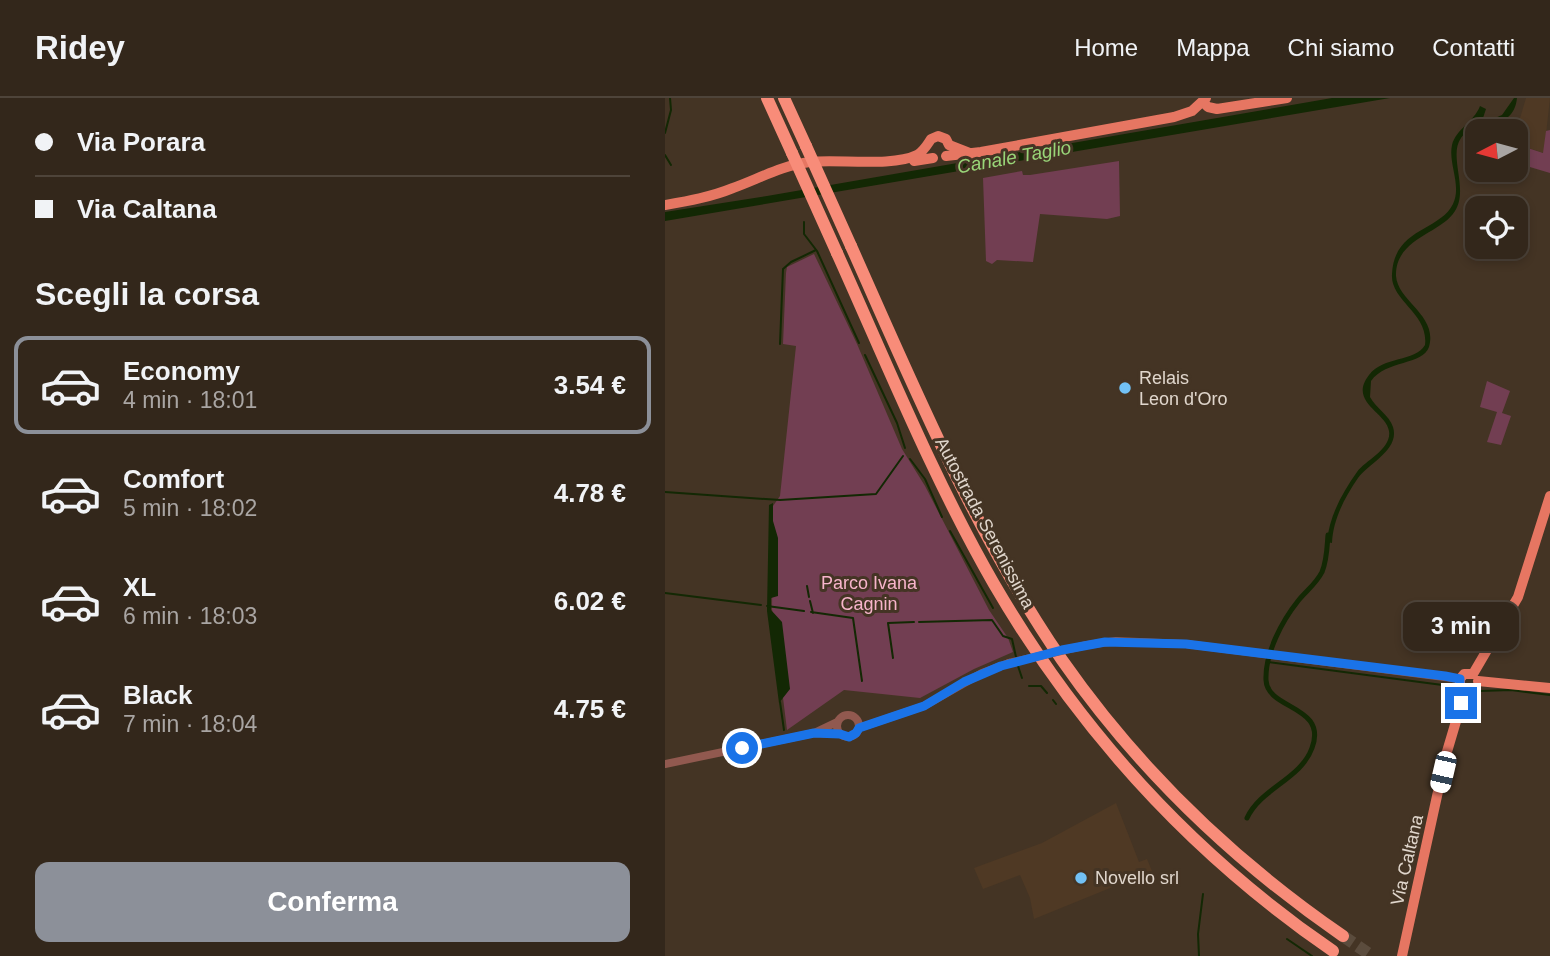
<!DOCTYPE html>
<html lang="it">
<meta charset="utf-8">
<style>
:root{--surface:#33271b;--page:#3b2f24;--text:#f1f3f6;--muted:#a9a5a3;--line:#4e443a;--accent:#8c9099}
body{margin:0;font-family:Helvetica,sans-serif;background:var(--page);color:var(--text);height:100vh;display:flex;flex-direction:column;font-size:26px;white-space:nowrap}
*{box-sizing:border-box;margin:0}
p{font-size:23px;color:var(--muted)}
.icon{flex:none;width:38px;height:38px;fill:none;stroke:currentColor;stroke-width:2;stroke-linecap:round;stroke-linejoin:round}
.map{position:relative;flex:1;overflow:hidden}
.side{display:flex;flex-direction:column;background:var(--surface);width:665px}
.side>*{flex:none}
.hud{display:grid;align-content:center;height:154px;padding:0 35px;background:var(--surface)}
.needle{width:46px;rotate:264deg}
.tools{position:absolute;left:800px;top:21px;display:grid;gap:14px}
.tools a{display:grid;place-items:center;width:63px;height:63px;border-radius:14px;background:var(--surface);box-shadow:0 4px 10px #0003,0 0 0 2px var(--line);font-size:35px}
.end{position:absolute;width:32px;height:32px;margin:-16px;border:9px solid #1a73e8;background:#fff;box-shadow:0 0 0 4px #fff}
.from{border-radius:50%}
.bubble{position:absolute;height:49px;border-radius:14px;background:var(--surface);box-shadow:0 4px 10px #0003,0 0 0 2px var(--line);font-size:23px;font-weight:700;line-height:49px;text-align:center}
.car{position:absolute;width:21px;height:42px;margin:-21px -10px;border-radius:9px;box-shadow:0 0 5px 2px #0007;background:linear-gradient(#fff 24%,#345 0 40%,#fff 0 76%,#345 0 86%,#fff 0)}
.hud b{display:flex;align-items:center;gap:24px;height:66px;font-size:26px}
.hud b+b{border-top:2px solid var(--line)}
.hud i{width:18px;height:18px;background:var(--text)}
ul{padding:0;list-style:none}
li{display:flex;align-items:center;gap:21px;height:98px;margin:0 14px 10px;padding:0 21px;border:4px solid transparent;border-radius:14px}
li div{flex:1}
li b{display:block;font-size:26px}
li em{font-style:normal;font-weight:700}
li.selected{border-color:var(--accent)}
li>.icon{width:63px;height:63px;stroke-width:1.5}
h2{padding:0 35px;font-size:32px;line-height:84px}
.primary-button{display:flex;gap:14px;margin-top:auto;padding:14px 35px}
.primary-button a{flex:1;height:80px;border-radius:14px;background:var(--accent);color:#fff;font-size:28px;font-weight:700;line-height:80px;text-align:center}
header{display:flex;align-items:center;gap:42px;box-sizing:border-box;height:98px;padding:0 35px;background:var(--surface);border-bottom:2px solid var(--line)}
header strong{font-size:33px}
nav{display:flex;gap:38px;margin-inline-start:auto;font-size:24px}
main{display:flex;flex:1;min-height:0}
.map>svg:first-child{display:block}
.built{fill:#4f3924}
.green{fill:#723e52}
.water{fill:#132804}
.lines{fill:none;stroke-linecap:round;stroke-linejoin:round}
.stream{stroke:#132804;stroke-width:2}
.canal{stroke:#132804;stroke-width:5}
.highway-tunnel{stroke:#5b4c3d;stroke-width:12;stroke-dasharray:12 6;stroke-linecap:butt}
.minor{stroke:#91594f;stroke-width:8}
.major{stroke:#e67662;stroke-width:10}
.highway{stroke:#f88c79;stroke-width:12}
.minor-bridge{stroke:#91594f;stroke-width:8}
.highway-bridge{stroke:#f88c79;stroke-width:12}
.route{stroke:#1a73e8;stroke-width:9}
.poi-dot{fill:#72c1f5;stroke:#443424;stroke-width:2.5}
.labels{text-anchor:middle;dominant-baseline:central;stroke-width:6;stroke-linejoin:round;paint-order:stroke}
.poi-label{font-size:18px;fill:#e0d6cc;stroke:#443424;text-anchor:start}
.street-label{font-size:18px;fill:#e0d6cc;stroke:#443424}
.park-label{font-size:18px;fill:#f7b4cb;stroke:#443424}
.water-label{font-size:19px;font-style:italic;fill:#99d578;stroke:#443424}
</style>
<header>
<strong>Ridey</strong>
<nav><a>Home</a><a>Mappa</a><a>Chi siamo</a><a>Contatti</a></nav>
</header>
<main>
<section class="side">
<div class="hud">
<b><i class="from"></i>Via Porara</b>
<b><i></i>Via Caltana</b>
</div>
<h2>Scegli la corsa</h2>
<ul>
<li class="selected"><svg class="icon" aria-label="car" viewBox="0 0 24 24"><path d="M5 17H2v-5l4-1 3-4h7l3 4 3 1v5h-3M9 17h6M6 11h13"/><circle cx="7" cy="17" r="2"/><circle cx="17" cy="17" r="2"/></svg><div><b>Economy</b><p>4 min · 18:01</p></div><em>3.54 €</em></li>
<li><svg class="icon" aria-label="car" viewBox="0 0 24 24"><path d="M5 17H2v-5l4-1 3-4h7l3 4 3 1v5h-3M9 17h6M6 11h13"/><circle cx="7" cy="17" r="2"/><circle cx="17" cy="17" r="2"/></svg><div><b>Comfort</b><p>5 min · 18:02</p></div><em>4.78 €</em></li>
<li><svg class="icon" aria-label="car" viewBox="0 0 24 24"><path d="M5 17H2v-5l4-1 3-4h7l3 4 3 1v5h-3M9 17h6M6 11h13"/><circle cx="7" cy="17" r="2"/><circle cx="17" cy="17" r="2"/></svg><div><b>XL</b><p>6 min · 18:03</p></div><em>6.02 €</em></li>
<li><svg class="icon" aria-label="car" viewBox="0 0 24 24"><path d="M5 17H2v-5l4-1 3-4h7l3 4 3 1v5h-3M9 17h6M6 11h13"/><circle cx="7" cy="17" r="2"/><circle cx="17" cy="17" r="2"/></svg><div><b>Black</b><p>7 min · 18:04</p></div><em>4.75 €</em></li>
</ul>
<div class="primary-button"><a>Conferma</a></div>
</section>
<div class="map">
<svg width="885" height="858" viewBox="0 0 885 858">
<rect width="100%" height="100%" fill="#443424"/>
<path class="built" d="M861,0h24l-6,55 -28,-9 -1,-9z
M451,705l23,59 8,-3 5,12 -118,48 -4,-21 -10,-23 -37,14 -9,-21 68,-25z"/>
<path class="green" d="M885,32v43l-34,-10v-19l27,9 3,-22z
M454,63l1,55 -13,3 -67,-5 -7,48 -36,-2 -5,4 -6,-3 -3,-83 39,-7 1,4h7z
M149,156l43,90 45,105 23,37 64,124 19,28 5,14 -39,17 -54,29 -76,-8 -57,40 -15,-121 1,-103 7,-10 16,-150 -13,-2 3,-71 1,-6z
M822,283l23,10 -8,22 9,3 -10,29 -14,-3 10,-30 -17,-5z"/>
<path class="water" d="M667,0h58l-725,123v-9l102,-16z
M849,0h3c-4,36 -41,19 -56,40 -13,18 8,51 -6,73 -14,23 -60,27 -59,65 2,26 42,39 33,71 -6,18 -43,13 -58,34l-1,16c6,11 19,18 23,30 7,23 -24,36 -35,51 -13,19 -25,41 -26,65l-5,-1c2,-25 15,-49 30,-70 9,-12 35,-23 32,-41 -3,-19 -41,-29 -20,-56 14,-19 46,-13 56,-30 4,-32 -35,-44 -33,-71 2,-46 48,-43 61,-70 9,-19 -5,-40 -1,-59 4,-16 22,-23 28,-39l6,3 -3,9 5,3 14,-6z
M108,405v18l5,17v58l-7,2v12l11,12 8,67 -11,14 -12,-92 2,-106z"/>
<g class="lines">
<path class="stream" d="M0,35l6,-23 -1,-12
M0,57l6,10
M139,124v12l13,17 42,92
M115,246l3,-75 8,-7 25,-12
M200,257l32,68 8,25
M245,361l15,20 17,38
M0,394l115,8 96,-6 27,-38
M285,433l43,77
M142,488l2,11
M0,495l96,12
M145,503l3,12
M102,508l37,5
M146,514l42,6 9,63
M254,524l73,-2 11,16 9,3 4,18
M228,560l-5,-35 26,-1
M603,564l182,24
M352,565l5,15
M364,588h12l6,7
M815,593l31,-1 39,5
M388,602l3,4
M115,604l4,28
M622,841l25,17
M534,858l-1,-22 5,-40"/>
<path class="canal" d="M582,720c14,-30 54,-39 65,-70 16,-43 -45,-38 -46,-68 -1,-27 16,-59 32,-79 8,-10 18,-17 24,-29 5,-12 5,-25 6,-37"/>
<path class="highway-tunnel" d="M678,838l29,20"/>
<path class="minor" d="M422,547l29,-4 70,3 274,35
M172 628a11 11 0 1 1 22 0a11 11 0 1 1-22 0Z
M194,630l65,-22 58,-33 27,-10
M149,635l23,-11
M0,666l149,-31 26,1"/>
<path class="major" d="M538,4l5,5 9,2 70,-11
M281,58l35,-4 193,-35 18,-6 14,-13
M249,63l19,-3
M0,107c23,-4 46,-8 68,-17 25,-9 50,-23 77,-26 28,-3 83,5 107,-7 7,-4 10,-10 14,-16l7,-3 8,3 3,6 23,9
M808,576l45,-77 32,-101
M813,583l72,7
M800,593l-5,-5v-7l4,-5h9
M737,858l44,-201 19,-64"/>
<path class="highway" d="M102,0l25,55
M119,0l22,48
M186,148c63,141 123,286 211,414 76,109 172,201 281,276
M172,155c50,111 96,225 157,331 85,146 199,271 339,367"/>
<path class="minor-bridge" d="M344,565l78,-18"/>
<path class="highway-bridge" d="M141,48l45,100
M127,55l45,100"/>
</g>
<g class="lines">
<path class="route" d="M77,650l72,-15 26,1 9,3 7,-4 3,-5 65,-22 40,-24 37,-16 61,-16 43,-8 81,2 259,32 15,3v7l5,5 -4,12"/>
</g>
<g class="poi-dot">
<circle cx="460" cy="290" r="7"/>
<circle cx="416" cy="780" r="7"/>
</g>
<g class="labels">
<g class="poi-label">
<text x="474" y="280">Relais<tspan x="474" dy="21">Leon d'Oro</tspan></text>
<text x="430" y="780">Novello srl</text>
</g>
<g class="street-label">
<text transform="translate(320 425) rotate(62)">Autostrada Serenissima</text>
<text transform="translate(742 762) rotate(-77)">Via Caltana</text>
</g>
<g class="park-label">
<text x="204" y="485">Parco Ivana<tspan x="204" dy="21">Cagnin</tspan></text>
</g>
<g class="water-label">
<text transform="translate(349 59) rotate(-10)">Canale Taglio</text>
</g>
</g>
</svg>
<div class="tools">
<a><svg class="needle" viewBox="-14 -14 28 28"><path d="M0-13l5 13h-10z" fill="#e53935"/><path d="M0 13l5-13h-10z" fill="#a9a5a3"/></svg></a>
<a><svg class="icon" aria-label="locate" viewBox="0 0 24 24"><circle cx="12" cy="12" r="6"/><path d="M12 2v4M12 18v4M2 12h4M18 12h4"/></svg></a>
</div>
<i class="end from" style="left:77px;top:650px"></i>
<i class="end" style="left:796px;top:605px"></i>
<div class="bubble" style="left:738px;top:504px;width:116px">3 min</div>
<i class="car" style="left:778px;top:674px;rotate:193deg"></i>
</div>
</main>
